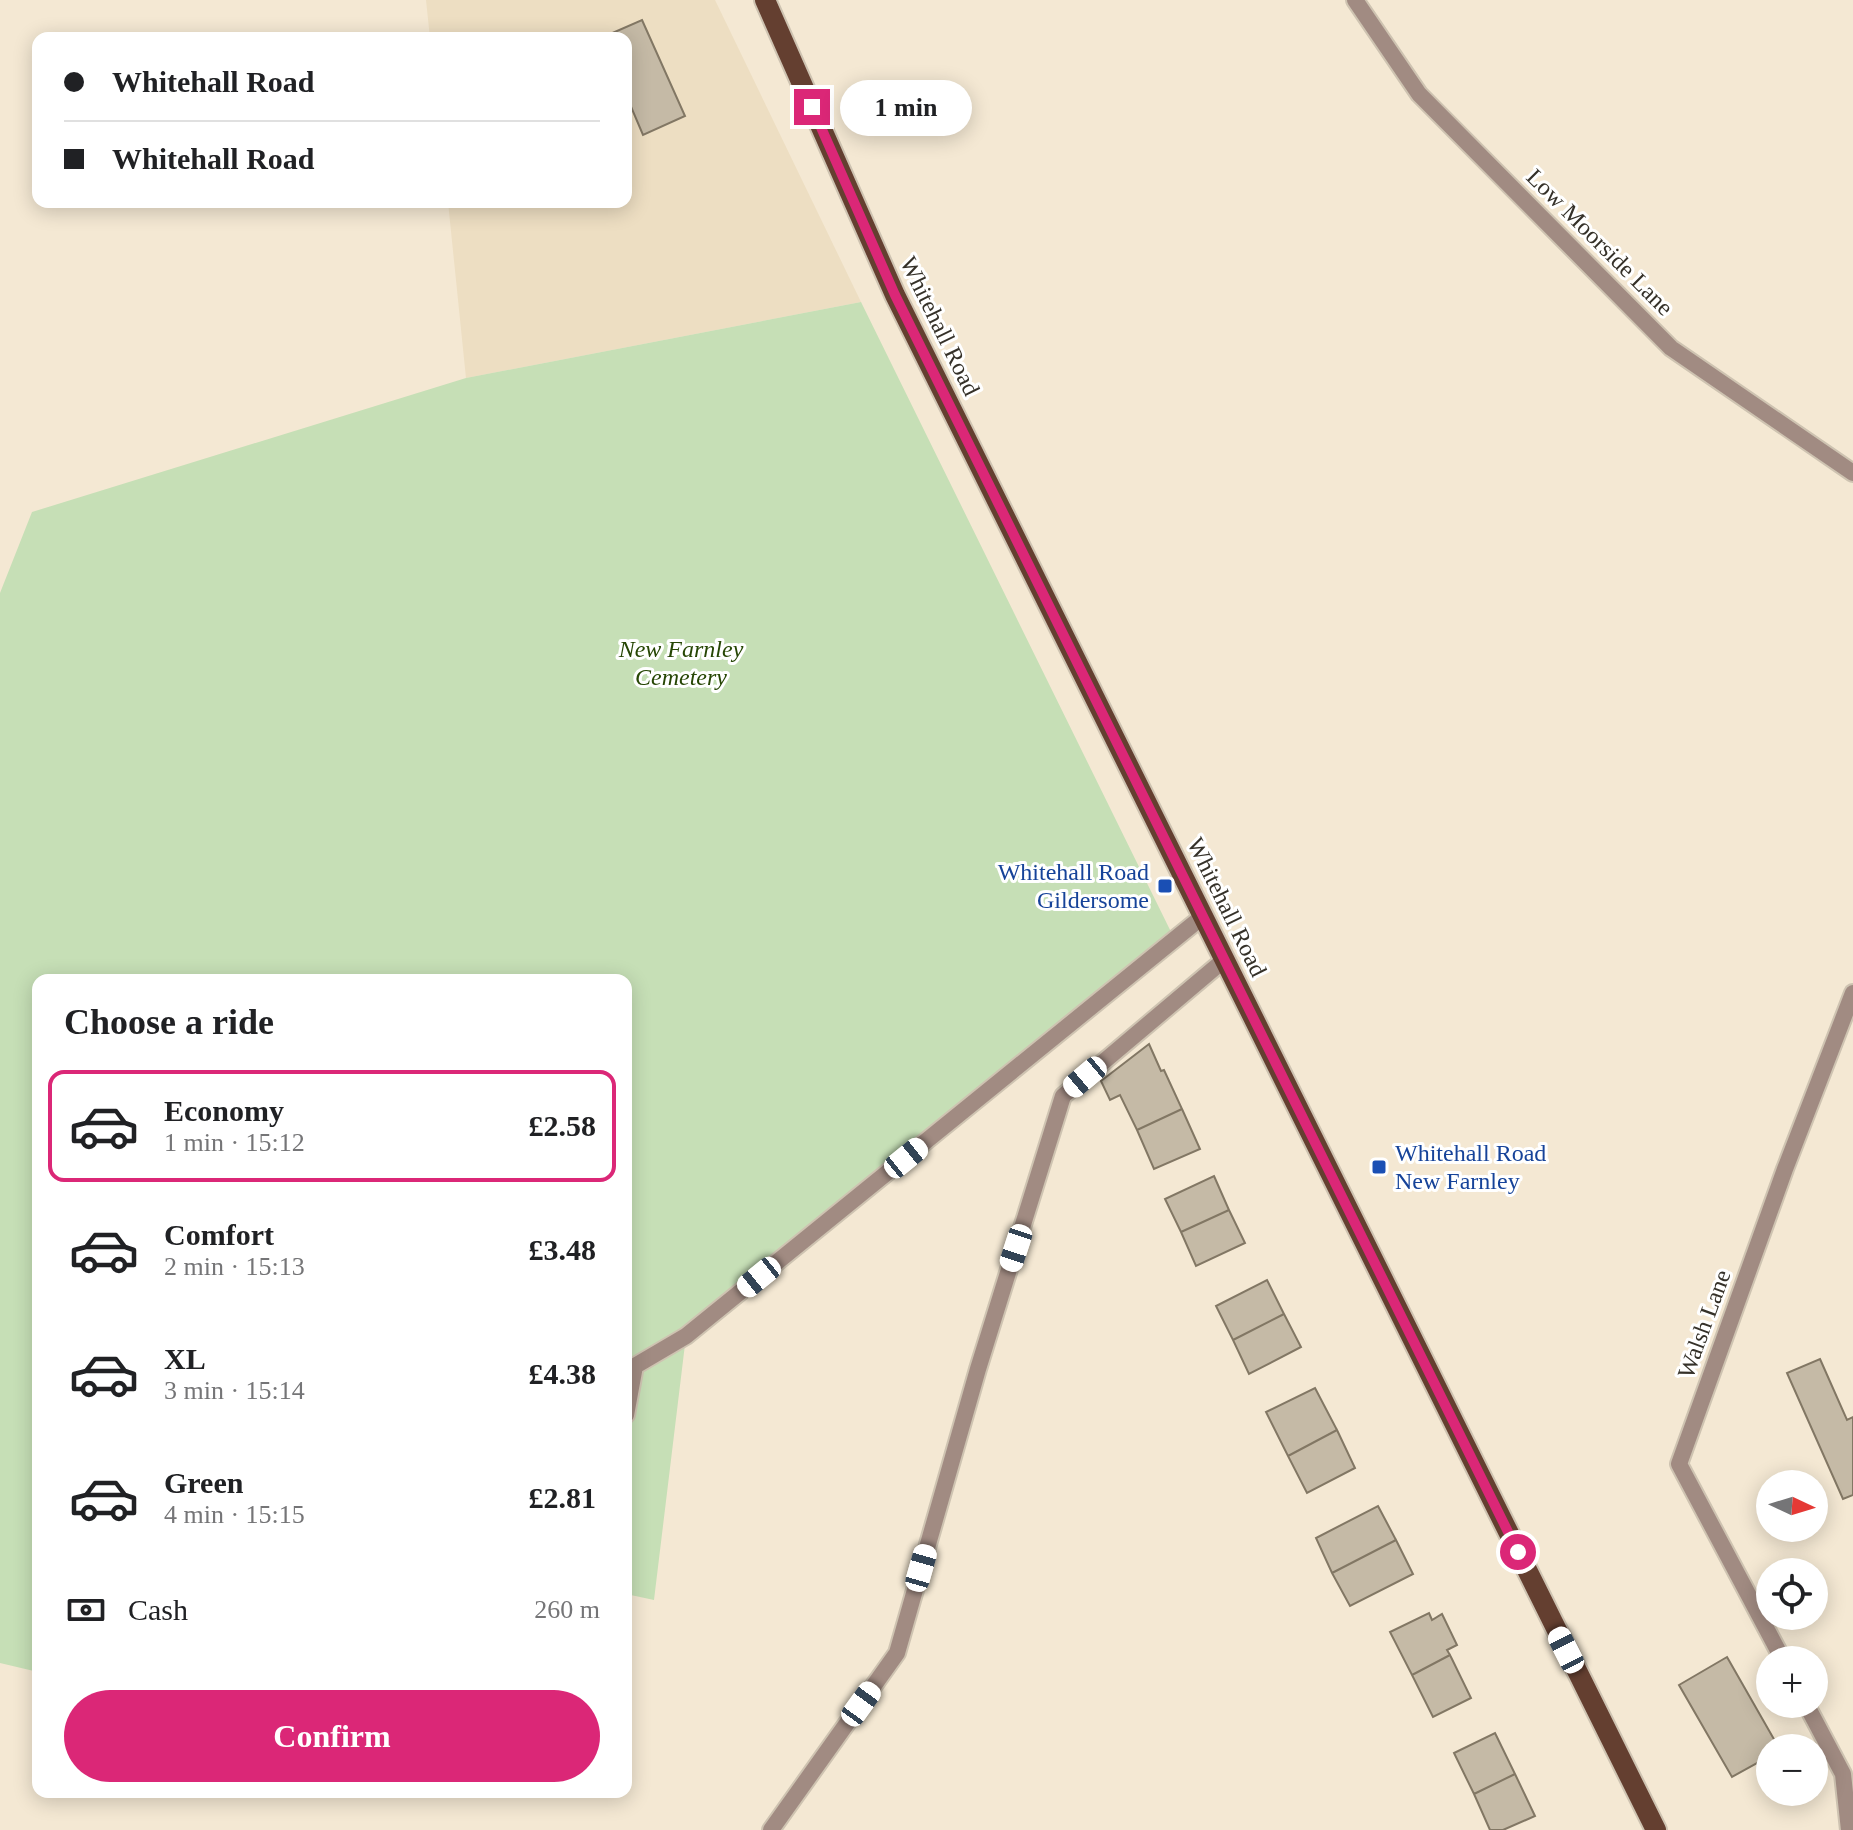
<!DOCTYPE html>
<meta charset="utf-8">
<style>
:root{--surface:#fff;--page:#f6f6f6;--text:#202124;--muted:#757577;--line:#e0e0e0;--accent:#db2777}
body{margin:0;font-family:"Times New Roman",serif;background:var(--page);color:var(--text);height:100vh;display:flex;flex-direction:column;font-size:30px;white-space:nowrap}
*{box-sizing:border-box;margin:0}
p{font-size:26px;color:var(--muted)}
.icon{flex:none;width:44px;height:44px;fill:none;stroke:currentColor;stroke-width:2;stroke-linecap:round;stroke-linejoin:round}
.map{position:relative;flex:1;overflow:hidden}
.side{position:absolute;left:32px;top:974px;width:600px;height:824px;display:flex;flex-direction:column;background:var(--surface);border-radius:16px;box-shadow:0 4px 20px #0003}
.side>*{flex:none}
.hud{position:absolute;left:32px;top:32px;width:600px;height:176px;border-radius:16px;box-shadow:0 4px 20px #0003;display:grid;align-content:center;height:176px;padding:0 32px;background:var(--surface)}
.needle{width:52px;rotate:94deg}
.tools{position:absolute;left:1756px;top:1470px;display:grid;gap:16px}
.tools a{display:grid;place-items:center;width:72px;height:72px;border-radius:50%;background:var(--surface);box-shadow:0 4px 20px #0003;font-size:40px}
.end{position:absolute;width:36px;height:36px;margin:-18px;border:10px solid #db2777;background:#fff;box-shadow:0 0 0 4px #fff}
.from{border-radius:50%}
.bubble{position:absolute;height:56px;border-radius:28px;background:var(--surface);box-shadow:0 4px 20px #0003;font-size:26px;font-weight:600;line-height:56px;text-align:center}
.car{position:absolute;width:24px;height:48px;margin:-24px -12px;border-radius:10px;box-shadow:0 0 6px 2px #0007;background:linear-gradient(#fff 24%,#345 0 40%,#fff 0 76%,#345 0 86%,#fff 0)}
.hud b{display:flex;align-items:center;gap:28px;height:76px;font-size:30px}
.hud b+b{border-top:2px solid var(--line)}
.hud i{width:20px;height:20px;background:var(--text)}
ul{padding:0;list-style:none}
li{display:flex;align-items:center;gap:24px;height:112px;margin:0 16px 12px;padding:0 16px;border:4px solid transparent;border-radius:16px}
li div{flex:1}
li b{display:block;font-size:30px}
li em{font-style:normal;font-weight:600}
li.on{border-color:var(--accent)}
li>.icon{width:72px;height:72px;stroke-width:1.5}
h2{padding:0 32px;font-size:36px;line-height:96px}
.pay{display:flex;align-items:center;gap:20px;height:88px;padding:0 32px;font-size:30px}
.pay p{margin-inline-start:auto}
.action{display:flex;gap:16px;margin-top:auto;padding:16px 32px}
.action a{flex:1;height:92px;border-radius:48px;background:var(--accent);color:#fff;font-size:32px;font-weight:600;line-height:92px;text-align:center}
.map>svg:first-child{display:block}
.built{fill:#eddec2}
.green{fill:#c6dfb6}
.building{fill:#c5baa6;stroke:#827764;stroke-width:2}
.lines{fill:none;stroke-linecap:round;stroke-linejoin:round}
.service-casing{stroke:#cec3b1;stroke-width:20}
.minor-casing{stroke:#cec3b1;stroke-width:20}
.primary-casing{stroke:#cec3b1;stroke-width:24}
.service{stroke:#a18b82;stroke-width:16}
.minor{stroke:#a18b82;stroke-width:16}
.primary{stroke:#643f30;stroke-width:20}
.route{stroke:#db2777;stroke-width:10}
.transit-dot{fill:#1a4fb4;stroke:#fff;stroke-width:3}
.labels{text-anchor:middle;dominant-baseline:central;stroke-width:6;stroke-linejoin:round;paint-order:stroke}
.street-label{font-size:24px;fill:#353129;stroke:#fff}
.park-label{font-size:24px;font-style:italic;fill:#264604;stroke:#fff}
.transit-label{font-size:24px;fill:#164399;stroke:#fff;text-anchor:end}
</style>
<div class="map">
<svg width="1853" height="1830" viewBox="0 0 1853 1830">
<rect width="100%" height="100%" fill="#f4e8d3"/>
<path class="built" d="M426,0h289l146,302 -395,76 -18,-176h178v-164h-196z"/>
<path class="green" d="M861,302l314,638 -489,396 -32,264 -28,-6v-614h-588v692l-38,-9v-1070l32,-81 434,-134z"/>
<path class="building" d="M642,20l43,96 -42,19 -17,-40v-57h-25z
M1149,1044l12,27 3,-1 18,39 -45,21 -17,-35 -10,5 -9,-19z
M1182,1109l18,40 -46,20 -17,-39z
M1214,1176l15,34 -48,22 -16,-33z
M1229,1210l16,33 -49,23 -15,-34z
M1267,1280l17,34 -51,26 -17,-34z
M1284,1314l17,33 -52,27 -16,-34z
M1820,1359l27,61 6,-3v78l-10,4 -56,-126z
M1315,1388l22,42 -49,26 -22,-44z
M1337,1430l18,38 -48,25 -19,-37z
M1378,1506l18,34 -64,33 -16,-35z
M1396,1540l17,34 -63,32 -18,-33z
M1429,1613l3,7 10,-6 15,31 -10,5 3,5 -38,20 -22,-43z
M1450,1655l21,43 -38,19 -21,-42z
M1727,1657l52,91h-9v8l-38,21 -53,-92z
M1495,1733l20,41 -41,20 -20,-41z
M1515,1774l20,42 -32,14h-13l-16,-36z"/>
<g class="lines">
<g class="service-casing">
<path id="service" d="M626,1415l9,-49 51,-30 516,-419
M771,1830l126,-177 81,-284 85,-273 161,-136"/>
</g>
<g class="minor-casing">
<path id="minor" d="M1355,0l64,94 252,254 182,125
M1783,1660l-104,-196 106,-295 68,-176
M1806,1704l37,70 6,56"/>
</g>
<g class="primary-casing">
<path id="primary" d="M765,0l130,295 761,1535"/>
</g>
<use href="#service" class="service"/>
<use href="#minor" class="minor"/>
<use href="#primary" class="primary"/>
</g>
<g class="lines">
<path class="route" d="M812,107l83,188 623,1257"/>
</g>
<g class="transit-dot">
<rect x="1157" y="878" width="16" height="16" rx="4"/>
<rect x="1371" y="1159" width="16" height="16" rx="4"/>
</g>
<g class="labels">
<g class="street-label">
<text transform="translate(1600 242) rotate(45)">Low Moorside Lane</text>
<text transform="translate(940 326) rotate(64)">Whitehall Road</text>
<text transform="translate(1227 907) rotate(64)">Whitehall Road</text>
<text transform="translate(1704 1324) rotate(-70)">Walsh Lane</text>
</g>
<g class="park-label">
<text x="681" y="649">New Farnley<tspan x="681" dy="28">Cemetery</tspan></text>
</g>
<g class="transit-label">
<text x="1149" y="872">Whitehall Road<tspan x="1149" dy="28">Gildersome</tspan></text>
<text x="1395" y="1153" text-anchor="start">Whitehall Road<tspan x="1395" dy="28">New Farnley</tspan></text>
</g>
</g>
</svg>
<div class="tools">
<a><svg class="needle" viewBox="-14 -14 28 28"><path d="M0-13l5 13h-10z" fill="#e53935"/><path d="M0 13l5-13h-10z" fill="#757577"/></svg></a>
<a><svg class="icon" aria-label="locate" viewBox="0 0 24 24"><circle cx="12" cy="12" r="6"/><path d="M12 2v4M12 18v4M2 12h4M18 12h4"/></svg></a>
<a>+</a>
<a>−</a>
</div>
<i class="end from" style="left:1518px;top:1552px"></i>
<i class="end" style="left:812px;top:107px"></i>
<div class="bubble" style="left:840px;top:80px;width:132px">1 min</div>
<i class="car" style="left:1085px;top:1077px;rotate:230deg"></i>
<i class="car" style="left:906px;top:1158px;rotate:51deg"></i>
<i class="car" style="left:1016px;top:1248px;rotate:198deg"></i>
<i class="car" style="left:759px;top:1277px;rotate:231deg"></i>
<i class="car" style="left:921px;top:1568px;rotate:16deg"></i>
<i class="car" style="left:1566px;top:1650px;rotate:333deg"></i>
<i class="car" style="left:861px;top:1704px;rotate:36deg"></i>
<div class="hud">
<b><i class="from"></i>Whitehall Road</b>
<b><i></i>Whitehall Road</b>
</div>
<section class="side">
<h2>Choose a ride</h2>
<ul>
<li class="on"><svg class="icon" aria-label="car" viewBox="0 0 24 24"><path d="M5 17H2v-5l4-1 3-4h7l3 4 3 1v5h-3M9 17h6M6 11h13"/><circle cx="7" cy="17" r="2"/><circle cx="17" cy="17" r="2"/></svg><div><b>Economy</b><p>1 min · 15:12</p></div><em>£2.58</em></li>
<li><svg class="icon" aria-label="car" viewBox="0 0 24 24"><path d="M5 17H2v-5l4-1 3-4h7l3 4 3 1v5h-3M9 17h6M6 11h13"/><circle cx="7" cy="17" r="2"/><circle cx="17" cy="17" r="2"/></svg><div><b>Comfort</b><p>2 min · 15:13</p></div><em>£3.48</em></li>
<li><svg class="icon" aria-label="car" viewBox="0 0 24 24"><path d="M5 17H2v-5l4-1 3-4h7l3 4 3 1v5h-3M9 17h6M6 11h13"/><circle cx="7" cy="17" r="2"/><circle cx="17" cy="17" r="2"/></svg><div><b>XL</b><p>3 min · 15:14</p></div><em>£4.38</em></li>
<li><svg class="icon" aria-label="car" viewBox="0 0 24 24"><path d="M5 17H2v-5l4-1 3-4h7l3 4 3 1v5h-3M9 17h6M6 11h13"/><circle cx="7" cy="17" r="2"/><circle cx="17" cy="17" r="2"/></svg><div><b>Green</b><p>4 min · 15:15</p></div><em>£2.81</em></li>
</ul>
<div class="pay"><svg class="icon" aria-label="cash" viewBox="0 0 24 24"><path d="M3 7h18v10H3z"/><circle cx="12" cy="12" r="2"/></svg>Cash<p>260 m</p></div>
<div class="action"><a>Confirm</a></div>
</section>
</div>
